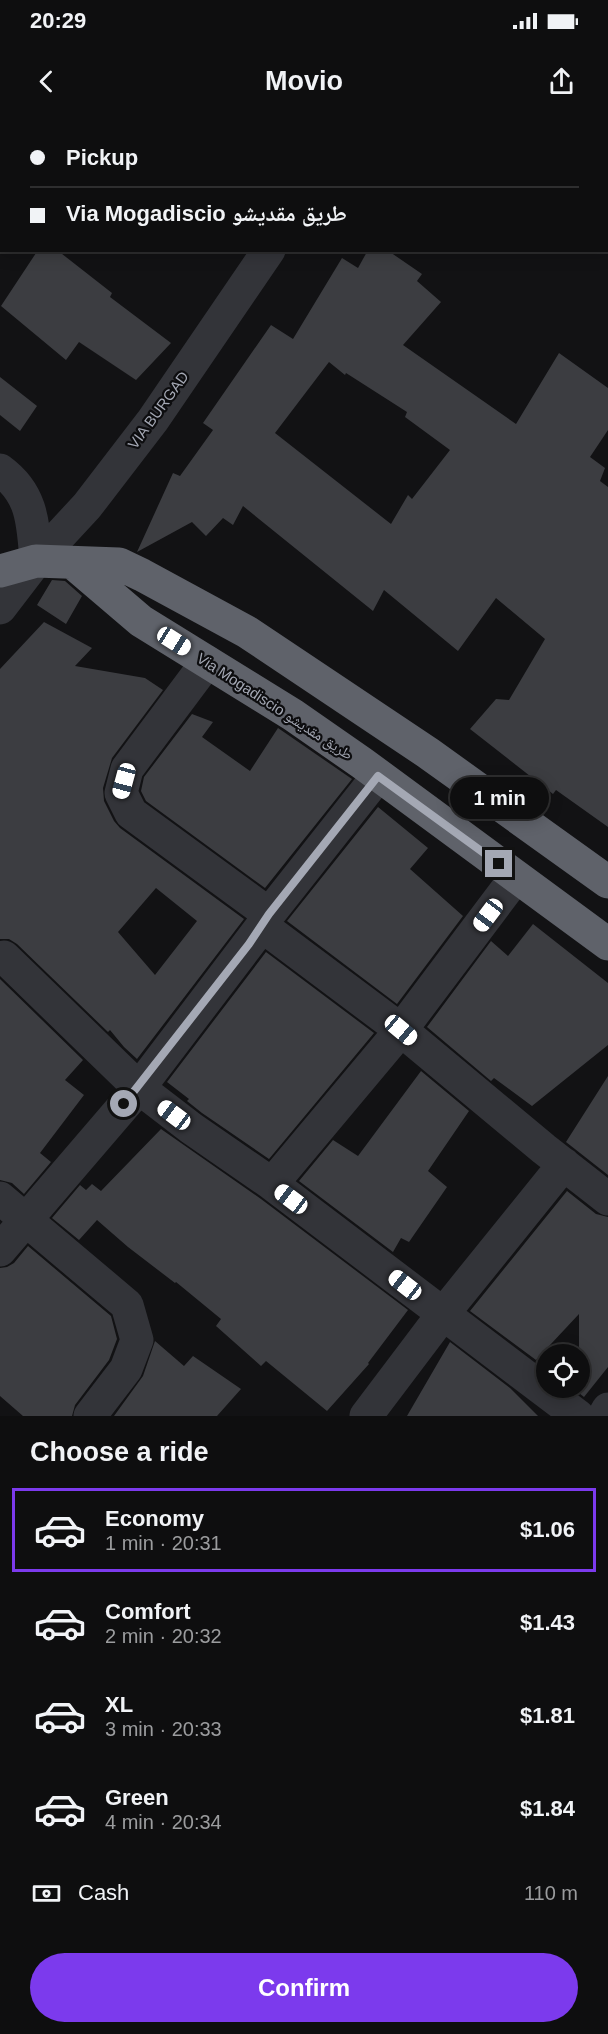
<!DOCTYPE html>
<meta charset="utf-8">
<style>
:root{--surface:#0e0e0f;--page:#171718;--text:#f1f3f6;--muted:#9b9c9e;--line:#2e2e2f;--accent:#7c3aed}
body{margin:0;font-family:Arial,"Noto Naskh Arabic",sans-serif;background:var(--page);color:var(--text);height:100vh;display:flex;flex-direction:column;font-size:22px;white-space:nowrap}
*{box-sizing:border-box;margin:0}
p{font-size:20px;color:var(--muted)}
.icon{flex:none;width:33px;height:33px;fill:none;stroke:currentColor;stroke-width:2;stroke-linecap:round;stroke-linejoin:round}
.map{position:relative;height:1296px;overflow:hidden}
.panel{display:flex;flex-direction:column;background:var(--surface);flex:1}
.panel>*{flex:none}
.guide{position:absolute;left:0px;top:0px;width:609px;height:132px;box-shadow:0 3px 15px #0003,0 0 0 2px var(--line);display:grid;align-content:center;height:132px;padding:0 30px;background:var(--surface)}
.controls{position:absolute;left:536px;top:1224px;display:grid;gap:12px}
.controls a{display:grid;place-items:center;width:54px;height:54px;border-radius:50%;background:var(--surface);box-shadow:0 3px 15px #0003,0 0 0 2px var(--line);font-size:30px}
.end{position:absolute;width:27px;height:27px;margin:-14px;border:8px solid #a4a8b4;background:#111;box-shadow:0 0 0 3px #111}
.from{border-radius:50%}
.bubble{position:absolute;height:42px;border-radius:21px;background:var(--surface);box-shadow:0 3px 15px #0003,0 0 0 2px var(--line);font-size:20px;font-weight:700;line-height:42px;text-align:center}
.car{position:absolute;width:18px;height:36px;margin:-18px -9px;border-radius:8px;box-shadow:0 0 4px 2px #0007;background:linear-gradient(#fff 24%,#345 0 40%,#fff 0 76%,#345 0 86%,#fff 0)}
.guide b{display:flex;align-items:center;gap:21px;height:57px;font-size:22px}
.guide b+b{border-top:2px solid var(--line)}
.guide i{width:15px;height:15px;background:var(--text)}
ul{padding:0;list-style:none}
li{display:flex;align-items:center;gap:18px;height:84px;margin:0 12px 9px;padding:0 18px;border:3px solid transparent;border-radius:0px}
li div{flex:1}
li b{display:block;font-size:22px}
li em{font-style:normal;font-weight:700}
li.selected{border-color:var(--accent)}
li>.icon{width:54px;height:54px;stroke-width:1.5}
h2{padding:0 30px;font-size:27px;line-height:72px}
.pay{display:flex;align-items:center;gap:15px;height:66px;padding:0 30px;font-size:22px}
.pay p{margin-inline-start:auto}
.cta{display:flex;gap:12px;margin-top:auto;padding:12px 30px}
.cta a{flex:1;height:69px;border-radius:36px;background:var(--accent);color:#fff;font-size:24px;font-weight:700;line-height:69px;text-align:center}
.status{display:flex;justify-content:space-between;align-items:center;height:42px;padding:0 30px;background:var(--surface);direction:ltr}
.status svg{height:16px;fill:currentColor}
header{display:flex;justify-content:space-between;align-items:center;height:78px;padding:0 30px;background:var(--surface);font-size:27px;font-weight:700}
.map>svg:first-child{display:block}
.building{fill:#3c3d41;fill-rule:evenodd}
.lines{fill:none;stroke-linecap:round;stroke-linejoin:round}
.minor{stroke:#333439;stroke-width:33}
.highway{stroke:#5f626a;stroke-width:33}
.route{stroke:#a4a8b4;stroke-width:8}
.labels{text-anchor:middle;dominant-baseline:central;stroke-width:4.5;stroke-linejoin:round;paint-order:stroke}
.street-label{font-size:15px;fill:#a4a8b4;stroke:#0d0d0f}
</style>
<div class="status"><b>20:29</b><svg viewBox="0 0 49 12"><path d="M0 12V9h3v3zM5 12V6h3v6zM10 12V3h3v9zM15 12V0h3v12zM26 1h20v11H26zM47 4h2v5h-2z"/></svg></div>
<header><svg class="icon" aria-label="back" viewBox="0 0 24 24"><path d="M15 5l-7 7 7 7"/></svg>Movio<svg class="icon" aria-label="share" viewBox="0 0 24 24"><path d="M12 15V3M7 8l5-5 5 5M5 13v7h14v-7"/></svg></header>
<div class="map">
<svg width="608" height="1296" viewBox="0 0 608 1296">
<rect width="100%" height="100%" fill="#121214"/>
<path class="building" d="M38,130h19l55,43 -2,4 61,46 -35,37 -57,-38 -13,18 -65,-54z
M368,130h19l35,24 -5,7 24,21 -38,43 113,79 43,-71 49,35v42l-18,27 15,11 -5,13 8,6v340l-52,-37 -3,4 -83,-65 26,-30 13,1 36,-61 -49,-41 -38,53 -74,-61 -11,21 -130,-105 -10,19 -10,-7 -17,18 -14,-14 -55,30 36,-79 7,3 33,-46 -10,-7 68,-98 22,14 49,-81 16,10zM329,242l16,13 1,-2 61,39 -2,5 45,33 -38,49 -4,-4 -17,29 -116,-91z
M0,257l37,29 -17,25 -20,-16z
M52,460l13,1 17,15 -16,28 -29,-19z
M44,502l48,26 -17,18 70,12 18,12 -51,68 -9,30 1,13 10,20 6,7 124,91 -107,140 -13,-12 -14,-17 -2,2 -91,-88 -8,-5h-9v-270zM156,768l41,33 -42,54 -37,-43z
M192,594l21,8 -11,15 48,34 28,-43 74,51 -87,109 -119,-87 -5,-10 3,-14z
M378,687l50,41 -18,21 53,47 -66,88 -110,-83z
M533,804l75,59v62l-76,61 -38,-28 -3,3 -64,-54 64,-86 17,15z
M266,832l108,81 -105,126 -67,-46 -15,-12 2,-2 -22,-17z
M0,859l83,81 -18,20 19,15 -44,58 11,9 -27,32 -12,-11 -12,-3z
M421,951l48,40 -41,60 19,16 -38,55 -8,-4 -8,14 -94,-71 34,-41 25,16z
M608,956v99l-42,-33z
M161,1009l100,70 147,111 -40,53 1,1 -42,47 -61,-50 -5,5 -45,-40 5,-7 -45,-37 -1,1 -47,-36 -31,-27 -18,20 -27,-22 28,-33 6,5 6,-6 9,7z
M567,1071l29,23 12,3v150l-24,30 -5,-4v-79l-43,46 -66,-49z
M28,1126l83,70 6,23 -8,21 -34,45 -3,11h-49l-23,-20v-128l7,-1 7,-4z
M155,1221l29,25 9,-10 48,33 -24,27h-103l29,-40z
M450,1222l60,46 28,28h-131z"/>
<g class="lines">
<path class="minor" d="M357,2l1,-2
M0,350c33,24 33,53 36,91
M0,488l36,-47 51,-55 66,-86 116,-170
M207,542l-80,107 -6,24 10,20 138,101
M262,806l139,104 143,119 64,50
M4,837l135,131 52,40 81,56 306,232
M272,1064l129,-154 115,-153
M0,1078l127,107 10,35 -11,29 -36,47
M0,1130l139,-162 123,-162 7,-12 109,-138
M366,1296l77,-102 121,-150
M604,1296l4,-7"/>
<path class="highway" d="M73,443l68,58 152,94 69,48 246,181
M0,451l36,-10 83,3 23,11 105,57 181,121 180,129"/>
</g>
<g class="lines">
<path class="route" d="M124,984l125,-160 20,-30 109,-138 121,88"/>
</g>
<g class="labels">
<g class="street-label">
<text transform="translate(158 290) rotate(-54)">VIA BURGAD</text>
<text transform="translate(275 586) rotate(33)">Via Mogadiscio طريق مقديشو</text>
</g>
</g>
</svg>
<div class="controls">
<a><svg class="icon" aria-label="locate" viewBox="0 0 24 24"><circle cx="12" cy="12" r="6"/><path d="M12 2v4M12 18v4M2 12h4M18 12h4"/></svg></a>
</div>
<i class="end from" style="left:124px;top:984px"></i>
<i class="end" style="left:499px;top:744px"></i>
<div class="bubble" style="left:450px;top:657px;width:99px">1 min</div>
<i class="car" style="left:174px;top:521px;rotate:122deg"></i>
<i class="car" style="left:124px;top:661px;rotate:195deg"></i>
<i class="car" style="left:488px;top:795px;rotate:217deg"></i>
<i class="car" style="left:401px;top:910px;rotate:130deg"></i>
<i class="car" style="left:174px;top:995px;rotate:307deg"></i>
<i class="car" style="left:291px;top:1079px;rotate:307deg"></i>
<i class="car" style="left:405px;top:1165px;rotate:308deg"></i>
<div class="guide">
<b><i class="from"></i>Pickup</b>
<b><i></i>Via Mogadiscio طريق مقديشو</b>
</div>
</div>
<section class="panel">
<h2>Choose a ride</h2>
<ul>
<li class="selected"><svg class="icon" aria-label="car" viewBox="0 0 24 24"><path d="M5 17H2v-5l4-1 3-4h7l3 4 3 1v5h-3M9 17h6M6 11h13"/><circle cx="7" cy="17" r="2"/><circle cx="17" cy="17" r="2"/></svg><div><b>Economy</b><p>1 min · 20:31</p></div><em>$1.06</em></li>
<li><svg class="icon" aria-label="car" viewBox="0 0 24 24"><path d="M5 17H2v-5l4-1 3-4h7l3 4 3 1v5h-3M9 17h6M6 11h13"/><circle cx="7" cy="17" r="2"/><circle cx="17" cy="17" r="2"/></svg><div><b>Comfort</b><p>2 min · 20:32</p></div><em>$1.43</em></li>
<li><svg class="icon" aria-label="car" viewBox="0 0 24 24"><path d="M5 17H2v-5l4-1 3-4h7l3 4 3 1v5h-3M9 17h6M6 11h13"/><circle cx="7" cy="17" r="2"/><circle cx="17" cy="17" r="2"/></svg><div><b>XL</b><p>3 min · 20:33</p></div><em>$1.81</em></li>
<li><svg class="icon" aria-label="car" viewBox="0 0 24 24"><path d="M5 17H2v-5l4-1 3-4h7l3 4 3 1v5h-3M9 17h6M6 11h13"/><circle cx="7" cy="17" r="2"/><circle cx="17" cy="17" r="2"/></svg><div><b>Green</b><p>4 min · 20:34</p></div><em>$1.84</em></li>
</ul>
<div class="pay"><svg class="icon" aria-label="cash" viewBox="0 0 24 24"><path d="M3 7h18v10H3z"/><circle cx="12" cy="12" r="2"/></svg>Cash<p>110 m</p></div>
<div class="cta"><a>Confirm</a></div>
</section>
